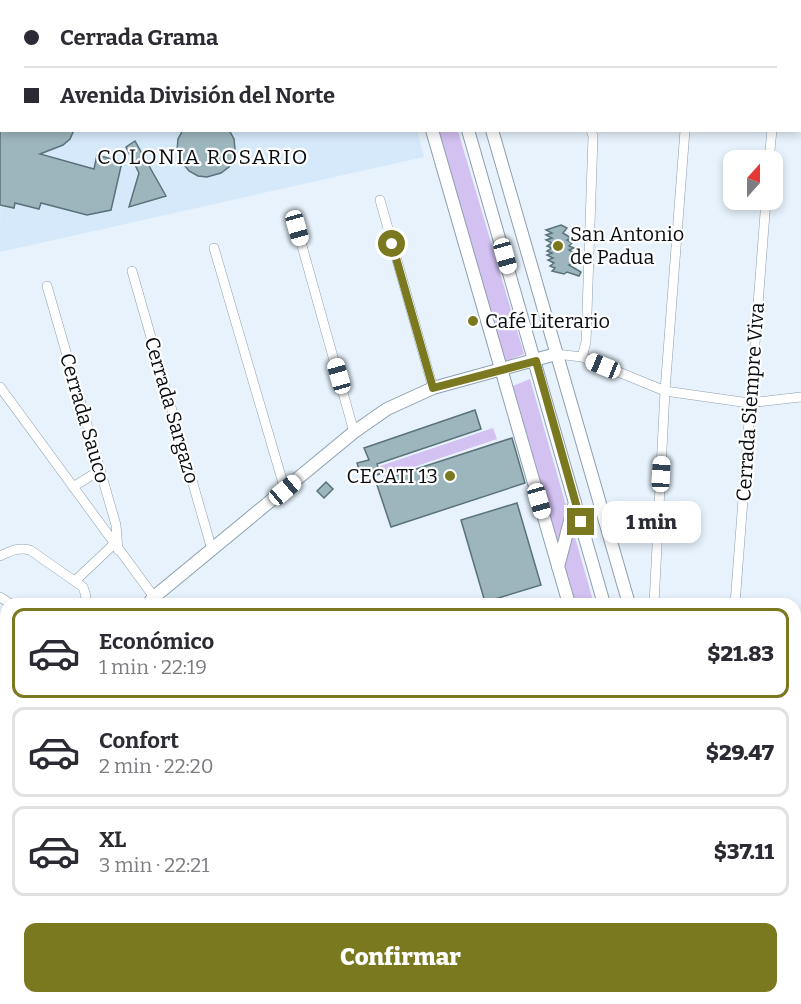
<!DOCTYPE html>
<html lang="es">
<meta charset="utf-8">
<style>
:root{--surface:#fff;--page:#f7f7f7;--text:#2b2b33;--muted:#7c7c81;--line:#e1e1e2;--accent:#7a7920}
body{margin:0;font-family:Bitter,serif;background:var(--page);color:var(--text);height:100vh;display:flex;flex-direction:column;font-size:22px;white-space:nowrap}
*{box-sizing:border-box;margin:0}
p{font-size:20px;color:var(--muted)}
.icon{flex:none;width:33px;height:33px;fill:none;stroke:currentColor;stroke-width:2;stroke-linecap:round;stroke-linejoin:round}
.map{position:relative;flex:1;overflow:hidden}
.details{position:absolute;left:0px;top:598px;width:801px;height:406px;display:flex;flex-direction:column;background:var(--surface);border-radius:18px 18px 0 0;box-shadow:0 3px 9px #0003}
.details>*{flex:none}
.hud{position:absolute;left:0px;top:0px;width:801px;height:132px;box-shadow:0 3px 9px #0003;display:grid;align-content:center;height:132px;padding:0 24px;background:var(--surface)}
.needle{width:39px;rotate:21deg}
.controls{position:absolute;left:723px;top:150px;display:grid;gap:12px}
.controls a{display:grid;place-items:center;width:60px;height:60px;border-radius:12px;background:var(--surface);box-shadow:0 3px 9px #0003;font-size:30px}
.end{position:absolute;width:27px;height:27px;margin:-14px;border:8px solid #7a7920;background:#fff;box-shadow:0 0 0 3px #fff}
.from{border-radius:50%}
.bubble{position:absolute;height:42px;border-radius:12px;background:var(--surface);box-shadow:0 3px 9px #0003;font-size:20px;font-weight:800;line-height:42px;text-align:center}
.car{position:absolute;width:18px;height:36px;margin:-18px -9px;border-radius:8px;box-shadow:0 0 4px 2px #0007;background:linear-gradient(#fff 24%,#345 0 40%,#fff 0 76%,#345 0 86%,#fff 0)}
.hud b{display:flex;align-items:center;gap:21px;height:57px;font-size:22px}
.hud b+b{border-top:2px solid var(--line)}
.hud i{width:15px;height:15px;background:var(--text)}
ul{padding:10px 0 0;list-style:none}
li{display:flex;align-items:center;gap:18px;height:90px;margin:0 12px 9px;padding:0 12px;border:3px solid var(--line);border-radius:12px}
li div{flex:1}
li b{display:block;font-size:22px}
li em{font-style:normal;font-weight:800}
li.current{border-color:var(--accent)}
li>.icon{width:54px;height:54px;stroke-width:1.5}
.cta{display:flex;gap:12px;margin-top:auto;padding:12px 24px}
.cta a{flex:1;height:69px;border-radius:12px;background:var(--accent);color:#fff;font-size:24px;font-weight:800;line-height:69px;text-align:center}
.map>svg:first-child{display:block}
.built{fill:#d6e9fb}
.green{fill:#d3c1f2}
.building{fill:#9db6be;stroke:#5a7279;stroke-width:1.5}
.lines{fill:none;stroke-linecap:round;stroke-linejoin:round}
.street-casing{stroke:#8e9faf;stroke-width:10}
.secondary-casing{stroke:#8e9faf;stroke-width:14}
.street{stroke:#fff;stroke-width:9}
.secondary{stroke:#fff;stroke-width:12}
.route{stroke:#7a7920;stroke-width:8}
.poi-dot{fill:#7a7920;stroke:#fefefe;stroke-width:2}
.labels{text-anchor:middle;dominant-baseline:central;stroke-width:4.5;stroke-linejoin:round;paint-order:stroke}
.poi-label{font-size:20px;fill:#070c11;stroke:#fefefe;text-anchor:start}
.street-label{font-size:20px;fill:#070c11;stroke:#fefefe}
.neighbourhood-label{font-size:21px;letter-spacing:1.5px;fill:#070c11;stroke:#fefefe}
</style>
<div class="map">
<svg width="801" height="1004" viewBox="0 0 801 1004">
<rect width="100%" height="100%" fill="#e7f2fc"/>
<path class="built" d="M20,0h361v1h-362z
M1,31l1,99 415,1 7,26 -424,95z"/>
<path class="green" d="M438,131h20l66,223 -20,8z
M530,379l64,225h-18l-63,-218z
M493,428l4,11 -113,38 -4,-11z
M795,744l6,2v41l-6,-2z"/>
<path class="building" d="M0,130h74l-4,9 -7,6 -23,9 54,15 3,-14 25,7 -11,48 -24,5 -46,-12 -2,6 -24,-6 -1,5 -14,-3z
M183,130h46l5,9 1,10 -2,9 -4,9 -8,6 -14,4 -9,-1 -9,-5 -9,-11 -3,-9 1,-12z
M135,141l31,55 -37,11 10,-34 -13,-26z
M561,225l6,3 -4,5 8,5 -4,2 5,3 -3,3 5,2 -5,2 5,3 -4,2 4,3 -4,3 3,2 -4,2 12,7 -2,4 -12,-4 -3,2 -12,-3 3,-3 -5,-2 4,-3 -6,-3 5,-2 -6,-3 5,-2 -5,-2 5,-3 -5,-2 5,-3 -6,-3 6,-2 -6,-3 6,-2 -6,-3z
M475,410l6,19 -104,35 3,10 -18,5 -5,-16 12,-3 -5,-12z
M512,438l13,45 -134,44 -15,-45z
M326,482l7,7 -9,9 -7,-7z
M517,503l24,82 -56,17 -24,-82z"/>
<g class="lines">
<g class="street-casing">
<path id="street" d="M554,0l1,2
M777,1v-1
M9,2l1,-2
M0,17l2,-3
M769,160l3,-30
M380,200l53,188
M297,228l57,204
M214,248l71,242
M132,271l80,279
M47,286l69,239 2,25
M556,354l26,3 83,34 84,12 52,-6
M582,357l4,-15 7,-206 -2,-6
M0,387l154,210
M73,487l27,-17
M0,556c11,-5 18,-9 30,-6l53,37 3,9 -2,8
M76,580l38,-36
M0,597l11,7
M654,604l11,-213 20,-261
M735,604l31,-404
M0,741l6,1
M335,999l5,5
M137,1004l1,-5
M366,1004l2,-5"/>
</g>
<g class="secondary-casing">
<path id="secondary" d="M394,0l1,2
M429,0l1,2
M455,0l1,2
M432,130l137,474
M468,130l136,474
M492,130l137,474
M558,567l17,-65
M148,604l6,-7 200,-165 33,-23 46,-21 123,-34
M0,805l6,-13
M702,999l2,5
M636,1004l1,-5
M659,1004l1,-5"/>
</g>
<use href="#street" class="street"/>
<use href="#secondary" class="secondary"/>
</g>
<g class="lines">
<path class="route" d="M392,244l41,144 103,-27 45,161"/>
</g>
<g class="poi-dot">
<circle cx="558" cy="246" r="6"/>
<circle cx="473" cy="321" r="6"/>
<circle cx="450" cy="476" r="6"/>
</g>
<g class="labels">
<g class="poi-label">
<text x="570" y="234">San Antonio<tspan x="570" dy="23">de Padua</tspan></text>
<text x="485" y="321">Café Literario</text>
<text x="438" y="476" text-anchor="end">CECATI 13</text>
</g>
<g class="street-label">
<text transform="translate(750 402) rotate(-86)">Cerrada Siempre Viva</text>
<text transform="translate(172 410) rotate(74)">Cerrada Sargazo</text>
<text transform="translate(85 418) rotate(74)">Cerrada Sauco</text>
</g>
<g class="neighbourhood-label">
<text x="203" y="157">COLONIA ROSARIO</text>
</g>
</g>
</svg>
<div class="controls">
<a><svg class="needle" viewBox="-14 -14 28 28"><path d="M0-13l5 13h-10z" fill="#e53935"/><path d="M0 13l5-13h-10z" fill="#7c7c81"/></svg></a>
</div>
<i class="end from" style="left:392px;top:244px"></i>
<i class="end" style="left:581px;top:522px"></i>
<div class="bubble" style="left:602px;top:501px;width:99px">1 min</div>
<i class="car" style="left:297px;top:228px;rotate:164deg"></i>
<i class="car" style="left:505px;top:256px;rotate:164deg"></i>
<i class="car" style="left:603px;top:366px;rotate:292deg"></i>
<i class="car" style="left:339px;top:376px;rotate:344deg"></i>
<i class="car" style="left:661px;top:474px;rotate:3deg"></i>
<i class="car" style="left:285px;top:490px;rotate:50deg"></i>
<i class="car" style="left:539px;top:501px;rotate:164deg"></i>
<div class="hud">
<b><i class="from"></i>Cerrada Grama</b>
<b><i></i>Avenida División del Norte</b>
</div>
<section class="details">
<ul>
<li class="current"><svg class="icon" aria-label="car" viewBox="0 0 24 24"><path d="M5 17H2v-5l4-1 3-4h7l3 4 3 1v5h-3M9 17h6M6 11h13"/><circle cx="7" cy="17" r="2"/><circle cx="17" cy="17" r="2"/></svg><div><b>Económico</b><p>1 min · 22:19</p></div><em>$21.83</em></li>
<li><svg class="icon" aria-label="car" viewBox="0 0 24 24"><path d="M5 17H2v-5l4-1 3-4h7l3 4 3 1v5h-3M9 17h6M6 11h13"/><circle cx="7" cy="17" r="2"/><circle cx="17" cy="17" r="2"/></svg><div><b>Confort</b><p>2 min · 22:20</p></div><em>$29.47</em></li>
<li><svg class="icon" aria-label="car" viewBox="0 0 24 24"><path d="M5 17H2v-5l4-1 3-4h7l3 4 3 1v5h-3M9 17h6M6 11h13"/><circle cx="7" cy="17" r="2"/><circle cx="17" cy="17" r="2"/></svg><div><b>XL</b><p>3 min · 22:21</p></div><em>$37.11</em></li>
</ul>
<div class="cta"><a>Confirmar</a></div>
</section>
</div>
